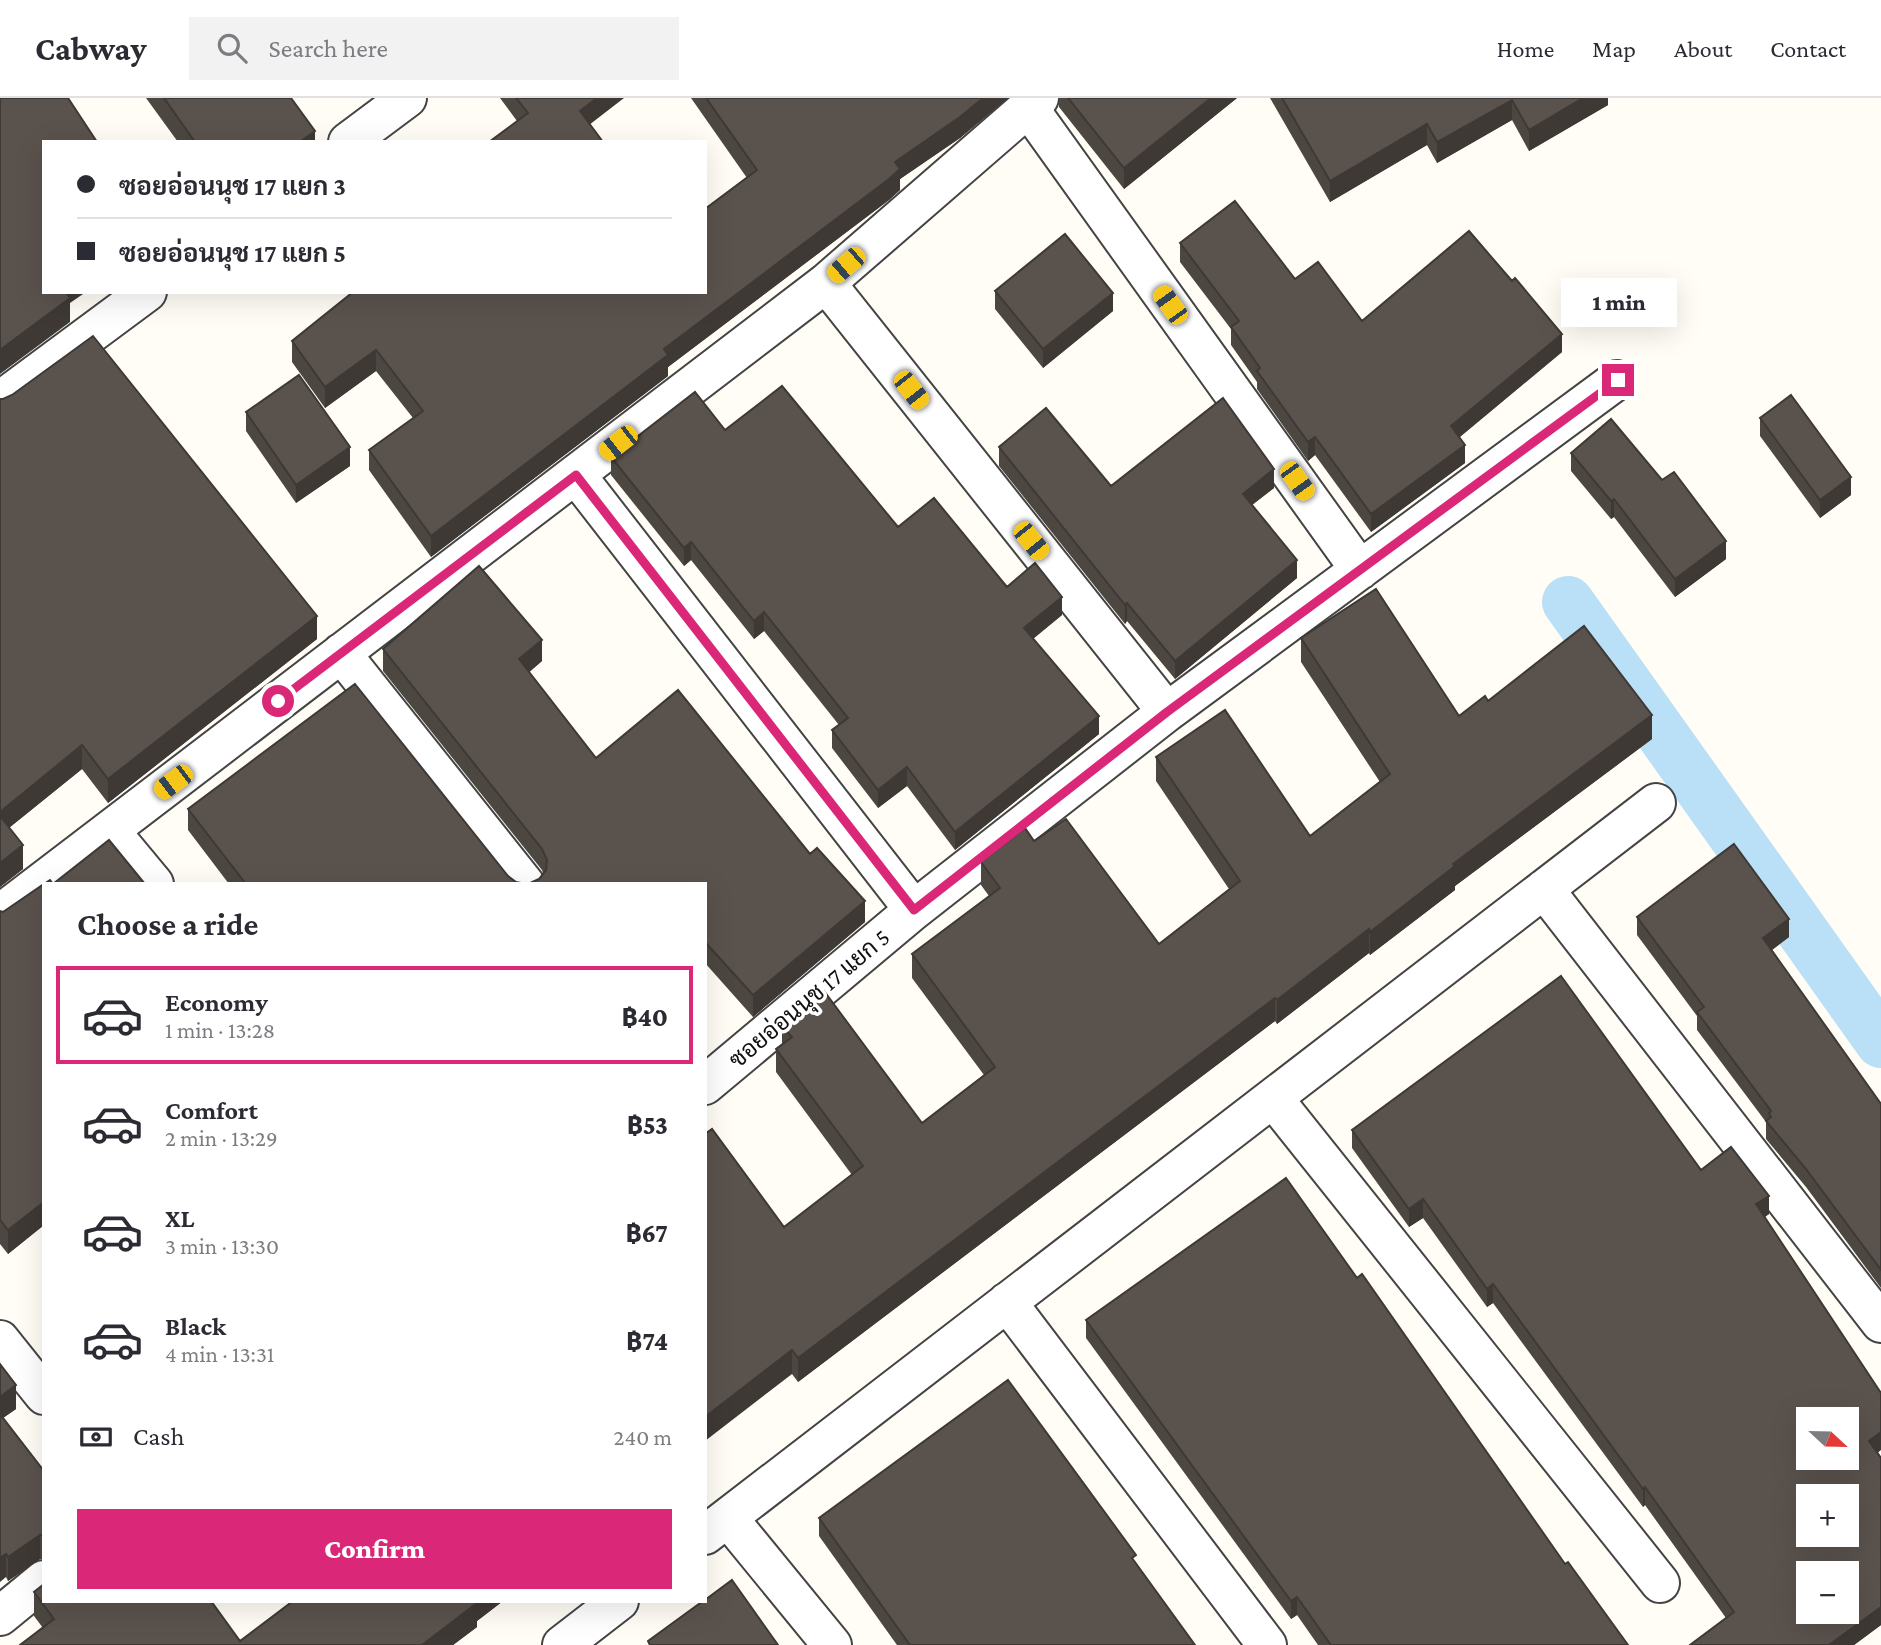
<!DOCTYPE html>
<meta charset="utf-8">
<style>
:root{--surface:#fff;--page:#f2f2f3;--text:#2b2b33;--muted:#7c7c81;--line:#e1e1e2;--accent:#db2777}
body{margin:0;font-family:"Crimson Pro",Sarabun,serif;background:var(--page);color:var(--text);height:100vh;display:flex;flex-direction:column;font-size:26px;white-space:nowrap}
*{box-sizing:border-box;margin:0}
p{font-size:23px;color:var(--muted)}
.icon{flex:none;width:38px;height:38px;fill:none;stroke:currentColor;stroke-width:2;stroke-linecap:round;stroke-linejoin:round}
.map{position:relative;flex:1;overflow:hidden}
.sheet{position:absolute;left:42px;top:784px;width:665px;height:721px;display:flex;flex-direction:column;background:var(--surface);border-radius:0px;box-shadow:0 7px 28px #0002}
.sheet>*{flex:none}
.guide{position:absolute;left:42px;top:42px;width:665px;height:154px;border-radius:0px;box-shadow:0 7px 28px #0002;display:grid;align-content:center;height:154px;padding:0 35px;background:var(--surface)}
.needle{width:46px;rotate:112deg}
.buttons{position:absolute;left:1796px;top:1309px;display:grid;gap:14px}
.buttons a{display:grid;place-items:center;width:63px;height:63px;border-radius:0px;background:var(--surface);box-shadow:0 7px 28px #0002;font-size:35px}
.end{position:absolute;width:32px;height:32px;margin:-16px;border:9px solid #db2777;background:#fff;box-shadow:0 0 0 4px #fff}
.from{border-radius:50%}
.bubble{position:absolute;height:49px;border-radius:0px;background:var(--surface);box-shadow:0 7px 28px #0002;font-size:23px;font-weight:800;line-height:49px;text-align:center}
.car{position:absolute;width:21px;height:42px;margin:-21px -10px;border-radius:9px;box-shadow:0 0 5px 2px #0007;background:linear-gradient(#f5c518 24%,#345 0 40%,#f5c518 0 76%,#345 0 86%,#f5c518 0)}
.guide b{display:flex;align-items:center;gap:24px;height:66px;font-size:26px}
.guide b+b{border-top:2px solid var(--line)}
.guide i{width:18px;height:18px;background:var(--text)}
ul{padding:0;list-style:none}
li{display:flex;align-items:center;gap:21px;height:98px;margin:0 14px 10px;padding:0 21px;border:4px solid transparent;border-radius:0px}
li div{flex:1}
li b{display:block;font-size:26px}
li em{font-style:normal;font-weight:800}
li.current{border-color:var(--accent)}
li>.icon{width:63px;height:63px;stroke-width:1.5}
h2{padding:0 35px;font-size:32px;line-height:84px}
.pay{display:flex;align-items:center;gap:18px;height:77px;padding:0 35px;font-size:26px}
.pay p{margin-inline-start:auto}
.button{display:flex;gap:14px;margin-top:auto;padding:14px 35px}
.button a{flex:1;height:80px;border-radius:0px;background:var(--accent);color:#fff;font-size:28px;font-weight:800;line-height:80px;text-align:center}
header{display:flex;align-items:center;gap:42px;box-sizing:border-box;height:98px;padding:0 35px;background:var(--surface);border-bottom:2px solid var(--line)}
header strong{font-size:33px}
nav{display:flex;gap:38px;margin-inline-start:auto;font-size:24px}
.search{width:490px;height:63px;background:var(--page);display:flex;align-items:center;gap:18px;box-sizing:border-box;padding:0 24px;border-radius:0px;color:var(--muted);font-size:26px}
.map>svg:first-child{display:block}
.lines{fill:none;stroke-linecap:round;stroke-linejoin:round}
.canal{stroke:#b9e0f7;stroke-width:52}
.minor-casing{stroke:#444;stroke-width:42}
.minor{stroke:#fff;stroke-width:38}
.wall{fill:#4d4742}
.shaded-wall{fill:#3f3936}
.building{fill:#5a524d;stroke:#3f3936;stroke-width:2;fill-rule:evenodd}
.route{stroke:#db2777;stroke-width:9}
.labels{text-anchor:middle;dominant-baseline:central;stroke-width:7;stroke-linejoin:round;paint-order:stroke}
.street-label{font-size:24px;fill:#111;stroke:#fff}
</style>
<header>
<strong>Cabway</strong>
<div class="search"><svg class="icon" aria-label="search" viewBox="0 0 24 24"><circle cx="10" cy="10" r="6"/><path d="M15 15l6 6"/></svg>Search here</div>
<nav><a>Home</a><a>Map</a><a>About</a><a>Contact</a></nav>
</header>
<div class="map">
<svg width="1881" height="1547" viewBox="0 0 1881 1547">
<rect width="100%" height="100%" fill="#fffdf5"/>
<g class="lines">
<path class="canal" d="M1568,504l313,440"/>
<g class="minor-casing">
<path id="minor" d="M1028,9l332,463
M348,44l59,-44
M826,185l341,429
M0,303l147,-109
M576,377l338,435
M341,555l184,231
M110,733l44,53
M1544,791l337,434
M0,816l826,-631 213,-185
M705,987l209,-175 253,-198 450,-332
M1273,1000l387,485
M1007,1204l260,343
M0,1242l44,55
M728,1420l104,127
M705,1437l951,-732
M0,1518l44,-36
M562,1547l57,-44"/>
</g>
<use href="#minor" class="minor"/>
</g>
<path class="wall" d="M146,0h145l24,44h-137z
M500,0h124l-107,23z
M691,0h317l-48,40 -60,41v11l-11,10 -221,167v9l-237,181 -62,-87v-20l44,-32 -37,-47 -51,37 -33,-46v-21l413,-49 42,-114z
M1059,0h178l-113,91 -65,-82z
M1270,0h338v7l-79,46 -17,-31 -75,43 -10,-18 -97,57z
M1180,145l115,36 67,42 200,31 -102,85 5,26 -94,69 -56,-77 -7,6 -51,-72v-7l-26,-37v-16l-51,-67z
M995,193l118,20 -70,57 -48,-59z
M0,301l317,240 -209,164 -26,-34 -73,59 14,41 -23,18z
M246,314l104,54 -54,37 -50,-72z
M1760,320l91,77 -31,23 -60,-82z
M725,332l282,157 55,28 -29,24 66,95 -144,116 -48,-64 -29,22 -46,-60v-18l7,-5 -75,-94 -10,8 -63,-79 -7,6 -73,-91v-18z
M999,349l112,39 163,2 -22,17 45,73 -122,101 -48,-58 -2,3 -126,-158z
M1571,355l91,27 64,79 -51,38 -61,-80 -3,2 -40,-48z
M1301,540l158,78 29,-15 164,38 -197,147v4l-85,65 -1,-2 -92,71 -2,-3 -477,361 -6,-8 -8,-147 68,-52 -76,-103v-23l6,-4v-19l140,97 62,-48 -72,-97v-24l77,-58 -8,-11v-23l53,-21 125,103 70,-55 -73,-108v-24l154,79 70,-54 -79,-120z
M383,551l159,12 -13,11 67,86 214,96 55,68 -112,95 -48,-54v-79l-166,-5 4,-6 -1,-3 -159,-199z
M188,711l320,67 8,6 10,2h-297l-41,-54z
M44,786v341l-36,29 -8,-10v-333l3,1z
M1637,819l152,20 -18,13 110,154v184l-75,-101 -40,-48v-17l-69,-92v-14l-60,-81z
M1352,1032l349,40 68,44 -4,3 112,236 4,5v167l-27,20h-164l36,-27 -81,-113 -2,2 -150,-204 -6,4 -64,-89 -14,9 -57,-79z
M1357,1180l208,286 63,81h-310l-21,-30 -6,4 -205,-281v-18z
M0,1266l16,45 -13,9 41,53v88h-4l-32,22 -2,-4z
M819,1420l317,45 59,82h-298l-78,-109z
M34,1494l206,49 53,-40h210l-26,20v6l-24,18h-433l23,-17 -9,-12z"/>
<path class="shaded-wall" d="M597,0h27l-44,34v-21z
M983,0h25l-48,40 -60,41v11l-11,10 -221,167v9l-237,181v-21l464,-374z
M1211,0h26l-113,91v-21z
M1583,0h25v7l-79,46v-21z
M1512,2v20l-75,43v-21z
M1427,26v21l-97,57v-21z
M315,33v11h-15z
M62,194h24l-16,11v19l-70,52v-24z
M1113,195v18l-70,57v-19z
M1562,236v18l-111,92v-18z
M376,252v21l-51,37v-21z
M1315,339v18l-7,6v-19z
M1465,347v18l-94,69v-18z
M350,349v19l-54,37v-18z
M1274,371v19l-31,24v-18z
M1851,379v18l-31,23v-18z
M1614,401v18l-3,2v-18z
M1726,443v18l-51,38v-18z
M691,444v18l-7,6v-18z
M1297,462v18l-122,101v-18z
M1062,499v18l-38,31v-18z
M1127,505v18l-2,3v-19z
M764,514v19l-10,8v-18z
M317,518v23l-209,164v-24z
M542,542v21l-23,20v-22z
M1652,617v24l-197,147v4l-85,65v-23l83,-68z
M1099,618v18l-144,116v-18z
M82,647v24l-82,66v-23z
M907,669v19l-29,22v-18z
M23,747v24l-23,18v-24z
M865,803v21l-112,95v-22z
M1789,821v18l-26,20v-19z
M1369,831v24l-92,71v-24z
M1275,900v23l-477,361v-24z
M1769,1098v18l-13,8v-18z
M1423,1101v19l-14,9v-18z
M44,1104v23l-36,29v-24z
M1493,1186v19l-6,4v-18z
M792,1252v24l-87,67v-24z
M16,1287v24l-16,11v-23z
M1881,1334v18l-12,10v-19z
M1645,1389v18l-2,2v-18z
M40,1437v24l-32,22v-24z
M6,1456v23l-6,5v-24z
M1297,1499v18l-6,4v-18z
M475,1503h28l-26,20v6l-24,18h-31z
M1881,1509v18l-27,20h-25z"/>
<path class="building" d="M0,0h68l29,44h-53v150h22l4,6 -70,52z
M164,0h127l24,33 -15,11h-105z
M516,0h81l-17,13 23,31h-114l39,-29z
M706,0h277l-23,19 -65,45 5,7 -11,10 -225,170 4,6 -237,181 -62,-86 54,-39 -47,-61 -51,37 -33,-46 61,-49h352v-83l52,-39z
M1068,0h143l-87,70z
M1282,0h301l-54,32 -17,-30 -75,42 -10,-18 -97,57z
M1235,103l60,78 23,-17 44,59 107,-90 43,50 3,-3 47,56 -111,92 14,19 -94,69 -56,-77 -7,5 -51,-71 3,-3 -29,-41 8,-6 -59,-78z
M1065,136l48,59 -70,56 -48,-58z
M93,238l224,280 -209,163 -26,-34 -82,67v-413h3l9,-4z
M299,277l51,72 -54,38 -50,-73z
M782,288l116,141 36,-29 73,89 28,-24 27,34 -38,31 75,88 -144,116 -48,-65 -29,23 -46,-60 16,-12 -84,-106 -10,9 -63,-79 -7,6 -73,-91 84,-65 30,38z
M1791,297l60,82 -31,23 -60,-82z
M1223,300l51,71 -31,25 54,66 -122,101 -48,-58 -2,2 -126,-158 47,-39 65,78z
M1611,321l51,61 12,-8 52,69 -51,38 -61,-80 -3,2 -40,-48z
M479,468l63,74 -23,19 77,99 82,-68 132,164 7,-6 48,53 -112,94 -48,-53v-58h-177l11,-5 7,-9 1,-10 -5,-11 -159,-200z
M1376,491l83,127 26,-20 3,5 96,-75 68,89 -199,149 2,2 -85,66 -1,-3 -92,71 -2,-2 -477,360 -6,-8 -87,67v-283l7,-5 72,98 79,-61 -87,-117 16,-12 -10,-11 42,-35 98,132 73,-56 -83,-113 88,-66 -19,-26 44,-34 9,13 32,-22 93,125 81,-63 -84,-124 69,-47 85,126 80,-62 -89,-136z
M355,586l153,192 8,6 10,2h-280l-58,-75z
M0,718l23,29 -23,18z
M109,742l36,44h-92z
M1734,746l55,75 -26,19 118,166v166l-75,-101 -40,-48 5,-4 -2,-4 2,-2 -74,-99 7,-5 -67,-90z
M50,782l3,4h-9z
M44,786v318l-36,28 -8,-10v-309l3,1z
M1561,878l140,194 30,-23 38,49 -13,8 125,189v39l-12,9 12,17v149l-52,38h-139l44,-33 -89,-125 -2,2 -150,-205 -6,5 -64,-90 -14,10 -57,-79zM1808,1321h38v39h-38zM1808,1398h38v39h-38zM1808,1475h38v39h-38z
M1286,1080l71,100 5,-4 203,290 3,-2 60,83h-297l-34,-48 -6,4 -205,-281z
M0,1266l16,21 -16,12z
M1008,1282l128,175 -4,3 63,87h-285l-91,-127z
M0,1316l44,57v64h-4l-32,22 -2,-3 -6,4z
M732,1482l46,65h-128l-2,-4 55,-40h2v-1z
M44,1486v17h167l29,40 53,-40h183l1,2 -55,42h-402l34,-26 -20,-27z"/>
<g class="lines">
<path class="route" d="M278,603l298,-226 338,435 253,-198 451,-332"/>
</g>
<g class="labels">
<g class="street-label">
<text transform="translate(809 900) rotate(-40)">ซอยอ่อนนุช 17 แยก 5</text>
</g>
</g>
</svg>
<div class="buttons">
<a><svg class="needle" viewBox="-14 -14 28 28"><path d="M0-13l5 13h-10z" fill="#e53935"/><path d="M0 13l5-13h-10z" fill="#7c7c81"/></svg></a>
<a>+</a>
<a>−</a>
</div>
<i class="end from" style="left:278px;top:603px"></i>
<i class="end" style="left:1618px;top:282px"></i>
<div class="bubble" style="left:1561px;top:180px;width:116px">1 min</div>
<i class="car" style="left:846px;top:167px;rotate:229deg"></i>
<i class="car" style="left:1170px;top:207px;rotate:324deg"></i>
<i class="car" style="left:911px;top:292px;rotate:142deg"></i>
<i class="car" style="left:618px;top:345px;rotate:232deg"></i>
<i class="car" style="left:1297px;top:383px;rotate:144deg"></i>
<i class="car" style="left:1031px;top:443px;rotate:141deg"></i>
<i class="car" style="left:173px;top:684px;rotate:233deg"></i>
<div class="guide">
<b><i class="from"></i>ซอยอ่อนนุช 17 แยก 3</b>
<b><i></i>ซอยอ่อนนุช 17 แยก 5</b>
</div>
<section class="sheet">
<h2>Choose a ride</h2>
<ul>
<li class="current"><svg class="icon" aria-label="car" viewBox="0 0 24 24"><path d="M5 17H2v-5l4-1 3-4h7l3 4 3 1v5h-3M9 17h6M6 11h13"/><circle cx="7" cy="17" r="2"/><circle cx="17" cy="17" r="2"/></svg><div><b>Economy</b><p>1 min · 13:28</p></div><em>฿40</em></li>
<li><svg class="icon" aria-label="car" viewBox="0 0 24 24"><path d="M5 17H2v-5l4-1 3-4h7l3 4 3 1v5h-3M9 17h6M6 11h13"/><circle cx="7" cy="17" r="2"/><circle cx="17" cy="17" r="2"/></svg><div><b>Comfort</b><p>2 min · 13:29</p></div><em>฿53</em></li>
<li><svg class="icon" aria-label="car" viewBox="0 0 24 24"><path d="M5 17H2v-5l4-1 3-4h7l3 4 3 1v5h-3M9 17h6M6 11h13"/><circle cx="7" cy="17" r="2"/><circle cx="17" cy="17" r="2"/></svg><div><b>XL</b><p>3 min · 13:30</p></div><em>฿67</em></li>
<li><svg class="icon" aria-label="car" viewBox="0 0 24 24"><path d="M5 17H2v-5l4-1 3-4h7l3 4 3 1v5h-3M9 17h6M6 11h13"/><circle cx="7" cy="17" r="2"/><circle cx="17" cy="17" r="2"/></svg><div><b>Black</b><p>4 min · 13:31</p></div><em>฿74</em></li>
</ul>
<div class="pay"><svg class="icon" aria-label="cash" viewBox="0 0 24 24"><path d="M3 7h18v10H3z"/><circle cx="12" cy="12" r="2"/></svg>Cash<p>240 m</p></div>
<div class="button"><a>Confirm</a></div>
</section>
</div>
